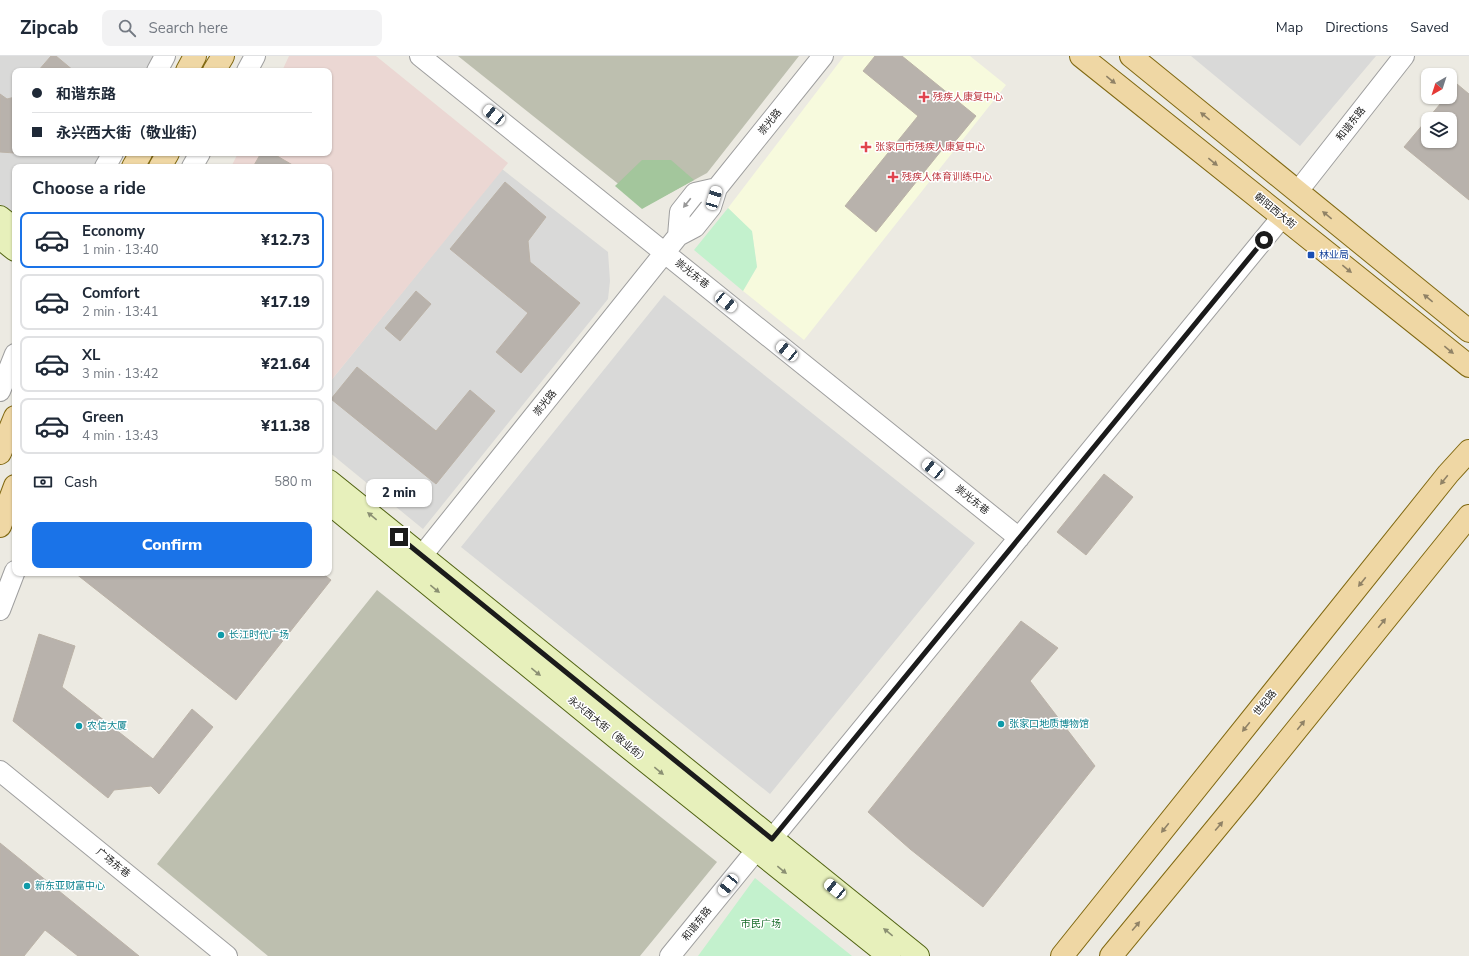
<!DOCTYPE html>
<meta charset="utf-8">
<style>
:root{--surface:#fff;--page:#f2f2f3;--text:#1f2937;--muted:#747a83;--line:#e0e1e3;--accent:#1a73e8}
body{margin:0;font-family:"Nunito Sans","Noto Sans SC",sans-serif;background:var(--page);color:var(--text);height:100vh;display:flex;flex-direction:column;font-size:15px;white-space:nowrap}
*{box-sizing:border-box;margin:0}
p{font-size:13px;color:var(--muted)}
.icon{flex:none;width:22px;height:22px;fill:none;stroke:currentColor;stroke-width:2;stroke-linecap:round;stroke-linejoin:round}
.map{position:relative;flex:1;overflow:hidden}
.panel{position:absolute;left:12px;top:108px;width:320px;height:412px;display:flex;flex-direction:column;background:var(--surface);border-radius:8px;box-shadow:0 1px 3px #0004}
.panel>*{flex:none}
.guide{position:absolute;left:12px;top:12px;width:320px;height:88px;border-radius:8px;box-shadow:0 1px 3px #0004;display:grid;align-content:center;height:88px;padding:0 20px;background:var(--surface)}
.needle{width:26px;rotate:219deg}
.fabs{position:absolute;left:1421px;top:12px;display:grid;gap:8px}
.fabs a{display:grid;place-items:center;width:36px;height:36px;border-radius:8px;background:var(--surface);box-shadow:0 1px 3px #0004;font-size:20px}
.end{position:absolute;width:18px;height:18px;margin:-9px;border:5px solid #1b1b1b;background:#fff;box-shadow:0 0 0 2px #fff}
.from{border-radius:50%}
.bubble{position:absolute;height:28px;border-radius:8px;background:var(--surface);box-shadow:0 1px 3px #0004;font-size:13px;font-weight:800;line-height:28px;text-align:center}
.car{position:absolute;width:12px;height:24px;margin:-12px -6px;border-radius:5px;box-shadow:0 0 3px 1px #0007;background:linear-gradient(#fff 24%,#345 0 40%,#fff 0 76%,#345 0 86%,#fff 0)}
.guide b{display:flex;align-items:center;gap:14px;height:38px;font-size:15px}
.guide b+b{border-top:1px solid var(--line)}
.guide i{width:10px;height:10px;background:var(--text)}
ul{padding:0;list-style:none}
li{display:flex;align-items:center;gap:12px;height:56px;margin:0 8px 6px;padding:0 12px;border:2px solid var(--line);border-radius:8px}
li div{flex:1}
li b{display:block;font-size:15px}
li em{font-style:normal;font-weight:800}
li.current{border-color:var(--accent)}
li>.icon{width:36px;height:36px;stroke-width:1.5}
h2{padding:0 20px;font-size:18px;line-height:48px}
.pay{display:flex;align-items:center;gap:10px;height:44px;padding:0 20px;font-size:15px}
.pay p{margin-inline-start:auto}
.primary-button{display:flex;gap:8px;margin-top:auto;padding:8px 20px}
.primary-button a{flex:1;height:46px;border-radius:8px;background:var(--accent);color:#fff;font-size:16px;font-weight:800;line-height:46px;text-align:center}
header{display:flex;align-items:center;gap:24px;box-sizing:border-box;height:56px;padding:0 20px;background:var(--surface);border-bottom:1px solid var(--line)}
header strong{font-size:19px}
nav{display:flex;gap:22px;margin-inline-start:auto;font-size:14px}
.search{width:280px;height:36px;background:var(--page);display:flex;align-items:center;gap:10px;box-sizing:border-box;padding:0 14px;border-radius:8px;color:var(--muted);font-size:15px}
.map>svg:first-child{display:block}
.residential{fill:#d9d9d8}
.commercial{fill:#ebd7d3}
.education{fill:#f7fadd}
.construction{fill:#bdbfaf}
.forest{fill:#a3c69c}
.park{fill:#c3f1cd}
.building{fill:#b8b2ac;stroke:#bbb2a7;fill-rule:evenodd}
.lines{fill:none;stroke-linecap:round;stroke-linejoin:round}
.tertiary-casing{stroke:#9f9f9f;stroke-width:22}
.secondary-casing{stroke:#516312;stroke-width:24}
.primary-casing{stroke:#816912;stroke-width:24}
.tertiary{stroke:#fff;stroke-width:20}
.secondary{stroke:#e7f0bb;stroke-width:22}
.primary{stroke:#efd7a4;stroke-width:22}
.oneway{fill:#908266}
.oneway2{fill:#989898}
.oneway3{fill:#8b9073}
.route{stroke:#1b1b1b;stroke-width:5}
.health-dot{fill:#e0444e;stroke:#fff;stroke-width:1.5}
.transit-dot{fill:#1a4fb4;stroke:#fff;stroke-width:1.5}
.culture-dot{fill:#0f9aa8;stroke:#fff;stroke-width:1.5}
.labels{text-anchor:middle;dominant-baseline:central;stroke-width:3;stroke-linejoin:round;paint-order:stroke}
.health-label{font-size:10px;fill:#be3a42;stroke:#fff;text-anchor:start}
.street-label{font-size:10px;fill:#1b1b1b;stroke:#fff}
.transit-label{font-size:10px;fill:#164399;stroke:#fff;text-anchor:start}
.culture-label{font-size:10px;fill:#0d838f;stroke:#fff;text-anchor:start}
.park-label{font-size:10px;fill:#186b29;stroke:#fff}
</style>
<header>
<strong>Zipcab</strong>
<div class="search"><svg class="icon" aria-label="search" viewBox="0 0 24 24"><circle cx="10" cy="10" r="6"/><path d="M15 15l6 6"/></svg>Search here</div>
<nav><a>Map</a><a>Directions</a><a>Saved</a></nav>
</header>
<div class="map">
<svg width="1469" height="900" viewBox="0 0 1469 900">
<rect width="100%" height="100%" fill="#eceae2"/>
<path class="residential" d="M0,0h159l-8,15h-136v82h90l-8,14h-82v49l-15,-12z
M1191,0h185l-76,90z
M502,113l106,83 2,29 -2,18 -185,230 -94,-77v-69z
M664,239l311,248 -205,251 -309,-247z"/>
<path class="commercial" d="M289,0h87l132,107 -179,220v-216h-98l7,-14h91v-82h-47z"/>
<path class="education" d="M844,0h126l36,29 -202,255 -61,-49 14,-24 -5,-35 -24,-24z"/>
<path class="construction" d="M458,0h341l-92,117 -61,33z
M377,534l340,272 -77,94h-372l-111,-92z"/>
<path class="forest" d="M642,104h29l23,20 -52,29 -27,-23z"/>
<path class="park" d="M728,152l24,23 5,36 -14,24 -49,-41z
M755,822l97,78h-154z"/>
<path class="building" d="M51,0h5l18,15h-36z
M875,0h27l74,60 -23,28 -4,-3 -73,91 -31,-26 73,-90 -55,-45z
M1457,28l12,10v106l-65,-53 42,-50h4v-5zM1428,63h22v22h-22z
M0,38l7,5 8,-2v56l-15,-1z
M261,97h11l24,14h-43z
M505,126l41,35 -18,24 2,21 50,41 -59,70 -25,-21 32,-39 -78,-64z
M416,235l15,13 -31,37 -15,-13z
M357,311l79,64 34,-41 25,21 -59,73 -105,-85z
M1104,418l29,23 -47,58 -29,-23z
M75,517h247l9,7 -95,120z
M1021,565l37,27 -28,33 65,85 -112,141 -73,-58 -42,-37z
M39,578l36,12 -13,41 91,72 39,-50 21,18 -54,67 -8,-8 -37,4 -6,8 -95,-77z
M0,787l139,113h-61l-33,-26 -21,26h-24z"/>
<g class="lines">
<g class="tertiary-casing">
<path id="tertiary" d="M420,0l599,482
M157,15l8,-15
M247,15l8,-15
M105,111l8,-14
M192,111l8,-14
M1298,135l106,-135
M678,180l2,-24 15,-19 22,-5
M0,335l15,-37
M412,512l266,-332 17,-9 16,-20 6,-19 106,-132
M0,554l15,-39
M0,715l227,185
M762,795l520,-634
M670,900l97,-119"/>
</g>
<g class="secondary-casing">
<path id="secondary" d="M0,161l15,12
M0,182l15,12
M329,425l589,475
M329,447l290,237 270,216"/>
</g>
<g class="primary-casing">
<path id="primary" d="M1081,0l388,310
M1131,0l338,275
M187,15l8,-15
M214,15l9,-15
M133,111l8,-14
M160,111l8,-14
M0,397l15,-36
M0,470l15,-40
M1062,900l386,-482 21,-23
M1111,900l136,-165 222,-275"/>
</g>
<use href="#tertiary" class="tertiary"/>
<use href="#secondary" class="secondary"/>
<use href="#primary" class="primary"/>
</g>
<defs><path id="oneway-solid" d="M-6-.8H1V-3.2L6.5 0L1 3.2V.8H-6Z"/></defs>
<g class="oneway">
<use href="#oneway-solid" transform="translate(1111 24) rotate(39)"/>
<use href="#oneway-solid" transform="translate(1205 60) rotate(-141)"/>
<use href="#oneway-solid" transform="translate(1213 106) rotate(39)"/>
<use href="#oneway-solid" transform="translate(1327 159) rotate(-141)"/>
<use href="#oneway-solid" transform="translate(1347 213) rotate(39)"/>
<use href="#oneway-solid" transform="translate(1428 242) rotate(-141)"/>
<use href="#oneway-solid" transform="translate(1449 294) rotate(39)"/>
<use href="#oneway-solid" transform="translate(1444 424) rotate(129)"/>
<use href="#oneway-solid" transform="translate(1362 526) rotate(129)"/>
<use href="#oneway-solid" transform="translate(1382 567) rotate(-51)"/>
<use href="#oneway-solid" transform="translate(1301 669) rotate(-51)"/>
<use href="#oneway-solid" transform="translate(1246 671) rotate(129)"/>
<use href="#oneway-solid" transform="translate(1219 770) rotate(-50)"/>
<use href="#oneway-solid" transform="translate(1165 772) rotate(129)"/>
<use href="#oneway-solid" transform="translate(1136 870) rotate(-50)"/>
</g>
<use class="oneway2" href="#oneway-solid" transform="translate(687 147) rotate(129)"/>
<g class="oneway3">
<use href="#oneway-solid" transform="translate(372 460) rotate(-141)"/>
<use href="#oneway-solid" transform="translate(435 533) rotate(39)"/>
<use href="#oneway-solid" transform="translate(536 616) rotate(39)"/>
<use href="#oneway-solid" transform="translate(659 715) rotate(39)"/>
<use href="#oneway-solid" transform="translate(782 814) rotate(39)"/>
<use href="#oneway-solid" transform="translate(888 876) rotate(-141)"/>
</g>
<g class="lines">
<path class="route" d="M399,481l373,302 492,-599"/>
</g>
<g class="health-dot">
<path d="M922 35h4v4h4v4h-4v4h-4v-4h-4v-4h4z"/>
<path d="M864 85h4v4h4v4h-4v4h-4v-4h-4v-4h4z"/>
<path d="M891 115h4v4h4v4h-4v4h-4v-4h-4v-4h4z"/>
</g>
<rect class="transit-dot" x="1307" y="195" width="8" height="8" rx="2"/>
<g class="culture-dot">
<circle cx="221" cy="579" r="4"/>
<circle cx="1001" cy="668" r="4"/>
<circle cx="79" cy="670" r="4"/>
<circle cx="27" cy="830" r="4"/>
</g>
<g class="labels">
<g class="health-label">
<text x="933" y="41">残疾人康复中心</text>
<text x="875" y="91">张家口市残疾人康复中心</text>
<text x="902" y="121">残疾人体育训练中心</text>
</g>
<g class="street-label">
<text transform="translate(770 66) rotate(-51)">崇光路</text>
<text transform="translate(1351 68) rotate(-52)">和谐东路</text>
<text transform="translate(1275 155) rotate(39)">朝阳西大街</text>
<text transform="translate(692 218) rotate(39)">崇光东巷</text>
<text transform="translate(545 347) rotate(-51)">崇光路</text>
<text transform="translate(972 444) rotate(39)">崇光东巷</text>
<text transform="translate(1265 647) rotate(-51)">世纪路</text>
<text transform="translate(608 674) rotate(39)">永兴西大街（敬业街）</text>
<text transform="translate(113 807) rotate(39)">广场东巷</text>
<text transform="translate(697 868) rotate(-51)">和谐东路</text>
</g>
<g class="transit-label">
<text x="1319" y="199">林业局</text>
</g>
<g class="culture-label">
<text x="229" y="579">长江时代广场</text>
<text x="1009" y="668">张家口地质博物馆</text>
<text x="87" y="670">农信大厦</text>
<text x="35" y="830">新东亚财富中心</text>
</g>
<g class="park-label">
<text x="761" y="868">市民广场</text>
</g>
</g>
</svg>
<div class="fabs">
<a><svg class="needle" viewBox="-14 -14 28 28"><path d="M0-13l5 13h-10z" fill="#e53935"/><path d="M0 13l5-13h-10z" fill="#747a83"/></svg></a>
<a><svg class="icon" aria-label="layers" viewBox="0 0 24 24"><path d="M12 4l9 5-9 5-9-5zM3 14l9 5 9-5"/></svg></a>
</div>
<i class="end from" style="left:1264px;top:184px"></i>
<i class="end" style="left:399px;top:481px"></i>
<div class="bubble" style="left:366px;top:423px;width:66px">2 min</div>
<i class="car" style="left:494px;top:59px;rotate:309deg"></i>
<i class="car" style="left:714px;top:142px;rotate:17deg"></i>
<i class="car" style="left:726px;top:246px;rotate:129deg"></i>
<i class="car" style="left:787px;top:295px;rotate:309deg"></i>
<i class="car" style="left:933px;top:413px;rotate:309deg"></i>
<i class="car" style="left:728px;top:829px;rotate:219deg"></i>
<i class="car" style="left:835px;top:833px;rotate:309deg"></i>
<div class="guide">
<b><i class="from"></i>和谐东路</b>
<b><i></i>永兴西大街（敬业街）</b>
</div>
<section class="panel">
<h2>Choose a ride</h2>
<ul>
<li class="current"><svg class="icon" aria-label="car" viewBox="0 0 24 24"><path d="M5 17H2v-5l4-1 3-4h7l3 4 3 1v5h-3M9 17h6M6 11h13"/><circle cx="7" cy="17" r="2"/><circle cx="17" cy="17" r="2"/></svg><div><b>Economy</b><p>1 min · 13:40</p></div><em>¥12.73</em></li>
<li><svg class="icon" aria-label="car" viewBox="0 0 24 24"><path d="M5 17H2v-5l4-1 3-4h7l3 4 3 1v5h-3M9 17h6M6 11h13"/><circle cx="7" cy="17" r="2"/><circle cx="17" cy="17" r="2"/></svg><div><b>Comfort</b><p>2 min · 13:41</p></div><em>¥17.19</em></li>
<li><svg class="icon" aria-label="car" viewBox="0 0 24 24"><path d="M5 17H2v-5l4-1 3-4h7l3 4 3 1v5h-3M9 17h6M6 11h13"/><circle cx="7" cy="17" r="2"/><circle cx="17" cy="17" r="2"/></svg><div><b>XL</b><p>3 min · 13:42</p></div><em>¥21.64</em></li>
<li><svg class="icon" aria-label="car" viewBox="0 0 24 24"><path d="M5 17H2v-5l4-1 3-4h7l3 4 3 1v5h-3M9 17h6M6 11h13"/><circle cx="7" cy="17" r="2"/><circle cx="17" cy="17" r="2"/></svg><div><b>Green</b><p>4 min · 13:43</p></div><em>¥11.38</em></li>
</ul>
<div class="pay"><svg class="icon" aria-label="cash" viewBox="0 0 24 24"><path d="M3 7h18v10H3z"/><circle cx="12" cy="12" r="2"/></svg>Cash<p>580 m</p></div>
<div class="primary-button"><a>Confirm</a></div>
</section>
</div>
